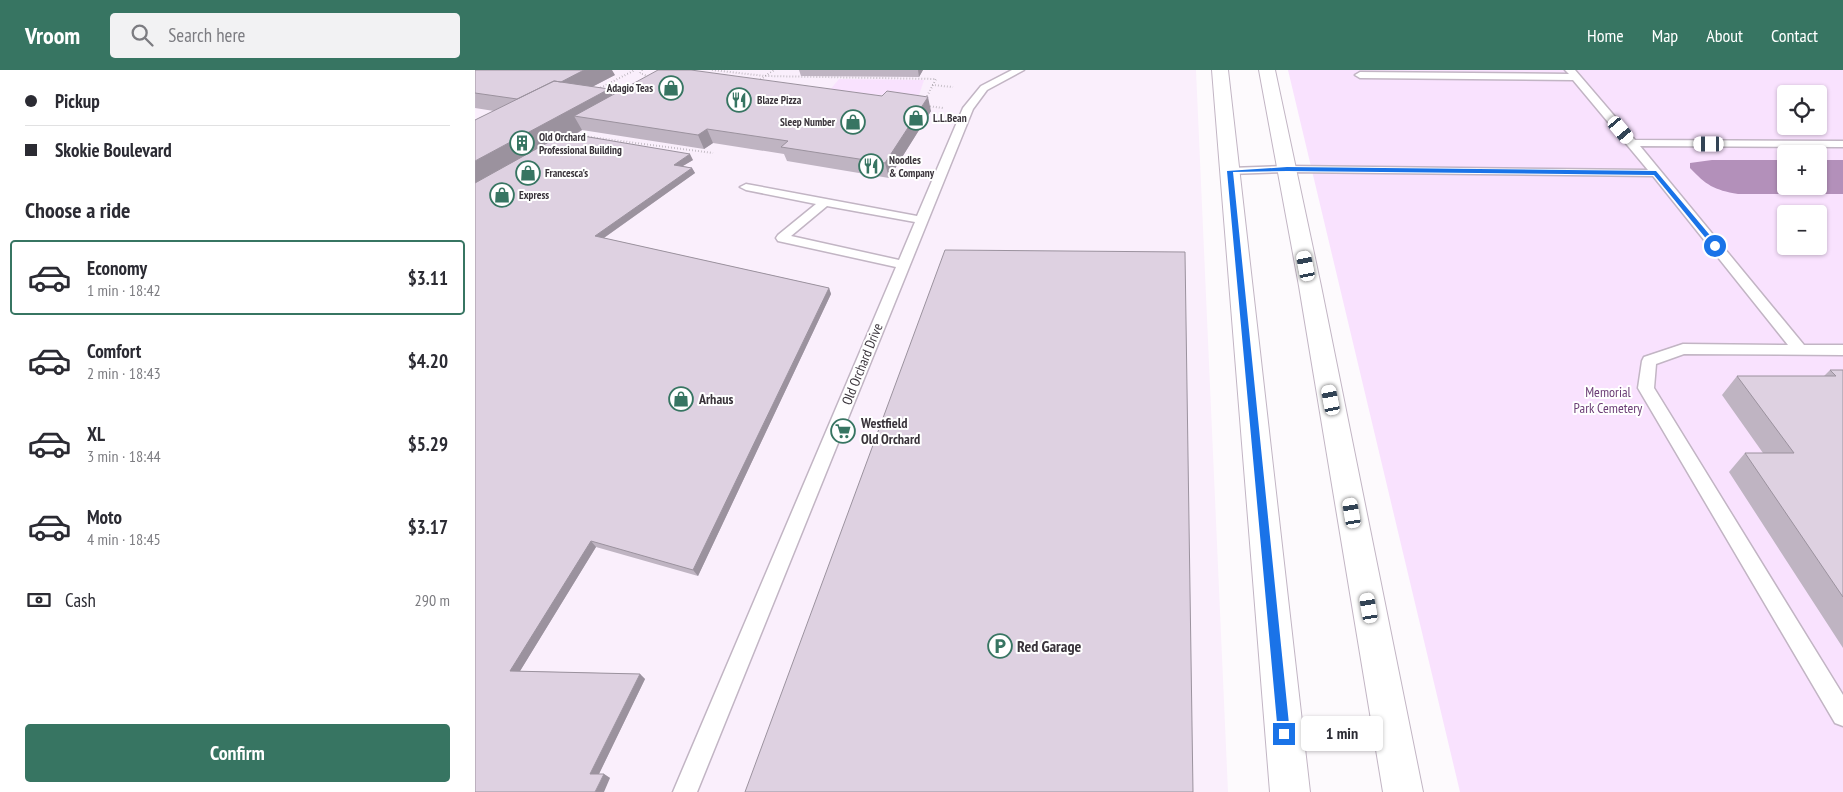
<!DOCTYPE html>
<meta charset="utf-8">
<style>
:root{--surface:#fff;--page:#f2f2f3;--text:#2b2b33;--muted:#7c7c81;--line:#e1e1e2;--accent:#377562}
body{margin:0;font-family:"PT Sans Narrow",sans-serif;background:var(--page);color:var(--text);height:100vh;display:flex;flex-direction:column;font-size:19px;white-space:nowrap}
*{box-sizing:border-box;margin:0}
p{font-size:16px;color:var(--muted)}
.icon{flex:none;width:28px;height:28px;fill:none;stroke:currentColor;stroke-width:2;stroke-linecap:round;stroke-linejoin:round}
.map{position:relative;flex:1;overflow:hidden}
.details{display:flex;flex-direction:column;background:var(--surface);width:475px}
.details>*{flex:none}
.top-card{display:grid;align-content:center;height:110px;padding:0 25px;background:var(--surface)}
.fabs{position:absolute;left:1302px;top:15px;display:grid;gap:10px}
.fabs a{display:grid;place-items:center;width:50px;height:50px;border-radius:5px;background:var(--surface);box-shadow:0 1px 4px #0004;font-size:25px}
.end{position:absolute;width:22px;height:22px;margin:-11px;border:6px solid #1a73e8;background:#fff;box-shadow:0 0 0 2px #fff}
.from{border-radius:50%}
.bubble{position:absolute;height:35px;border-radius:5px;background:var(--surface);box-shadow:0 1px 4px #0004;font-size:16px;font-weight:600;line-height:35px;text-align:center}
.car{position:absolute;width:15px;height:30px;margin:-15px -8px;border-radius:6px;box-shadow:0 0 4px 1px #0007;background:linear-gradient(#fff 24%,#345 0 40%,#fff 0 76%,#345 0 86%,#fff 0)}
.top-card b{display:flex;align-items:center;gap:18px;height:48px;font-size:19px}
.top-card b+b{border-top:1px solid var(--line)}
.top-card i{width:12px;height:12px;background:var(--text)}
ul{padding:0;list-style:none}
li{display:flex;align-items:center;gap:15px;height:75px;margin:0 10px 8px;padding:0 15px;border:2px solid transparent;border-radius:5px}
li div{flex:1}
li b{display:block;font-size:19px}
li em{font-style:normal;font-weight:600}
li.active{border-color:var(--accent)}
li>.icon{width:45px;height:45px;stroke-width:1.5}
h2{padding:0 25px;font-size:22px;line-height:60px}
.pay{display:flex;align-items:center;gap:12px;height:55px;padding:0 25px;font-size:19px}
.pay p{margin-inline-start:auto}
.action{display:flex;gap:10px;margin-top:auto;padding:10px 25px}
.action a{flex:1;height:58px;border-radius:5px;background:var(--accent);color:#fff;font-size:20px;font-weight:600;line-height:58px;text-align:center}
header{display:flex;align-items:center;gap:30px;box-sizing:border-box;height:70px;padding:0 25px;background:var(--accent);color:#fff}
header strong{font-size:24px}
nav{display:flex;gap:28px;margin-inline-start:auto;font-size:18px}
.search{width:350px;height:45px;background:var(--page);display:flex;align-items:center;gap:12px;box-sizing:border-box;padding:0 18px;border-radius:5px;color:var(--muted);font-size:19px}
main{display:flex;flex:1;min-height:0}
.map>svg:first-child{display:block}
.built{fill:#faeffc}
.green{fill:#f9e2fe;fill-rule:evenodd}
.water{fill:#b390ba}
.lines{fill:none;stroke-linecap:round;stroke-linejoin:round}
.lane-casing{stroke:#c2b5c4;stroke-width:3}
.primary-casing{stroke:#c2b5c4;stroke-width:2}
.path{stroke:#959196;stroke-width:2;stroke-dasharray:0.5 2.5;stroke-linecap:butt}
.lane{fill:#fff;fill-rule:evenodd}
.primary{fill:#fff;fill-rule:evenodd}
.wall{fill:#bfb4c2}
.shaded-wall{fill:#9b929e}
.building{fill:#ded1e1;stroke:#9b929e}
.route{fill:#1a73e8}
.labels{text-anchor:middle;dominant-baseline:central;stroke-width:4;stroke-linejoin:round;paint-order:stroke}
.far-poi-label{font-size:11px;font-weight:bold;fill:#3a343b;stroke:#fff;text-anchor:start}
.street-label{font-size:14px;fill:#3a343b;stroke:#fff}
.park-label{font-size:14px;fill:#6c3f76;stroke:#fff}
.poi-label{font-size:14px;font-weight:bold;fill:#3a343b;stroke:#fff;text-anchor:start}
.near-poi-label{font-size:16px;font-weight:bold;fill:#3a343b;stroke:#fff;text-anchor:start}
</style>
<header>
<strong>Vroom</strong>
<div class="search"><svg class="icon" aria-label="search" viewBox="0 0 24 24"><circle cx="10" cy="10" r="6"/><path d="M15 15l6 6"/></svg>Search here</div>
<nav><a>Home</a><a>Map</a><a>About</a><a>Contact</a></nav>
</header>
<main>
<section class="details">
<div class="top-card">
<b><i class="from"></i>Pickup</b>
<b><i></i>Skokie Boulevard</b>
</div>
<h2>Choose a ride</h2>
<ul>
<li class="active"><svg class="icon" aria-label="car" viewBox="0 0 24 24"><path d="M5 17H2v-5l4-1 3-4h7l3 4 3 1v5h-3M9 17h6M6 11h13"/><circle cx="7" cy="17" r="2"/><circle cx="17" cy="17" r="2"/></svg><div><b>Economy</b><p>1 min · 18:42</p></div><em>$3.11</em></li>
<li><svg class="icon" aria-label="car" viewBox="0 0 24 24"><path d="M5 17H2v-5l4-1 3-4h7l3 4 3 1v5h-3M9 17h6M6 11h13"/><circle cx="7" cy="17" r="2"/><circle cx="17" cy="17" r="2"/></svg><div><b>Comfort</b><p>2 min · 18:43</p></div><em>$4.20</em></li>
<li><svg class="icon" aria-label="car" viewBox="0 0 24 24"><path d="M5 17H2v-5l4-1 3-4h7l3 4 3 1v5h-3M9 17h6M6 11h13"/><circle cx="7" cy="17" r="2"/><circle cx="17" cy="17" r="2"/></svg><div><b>XL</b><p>3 min · 18:44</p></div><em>$5.29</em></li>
<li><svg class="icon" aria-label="car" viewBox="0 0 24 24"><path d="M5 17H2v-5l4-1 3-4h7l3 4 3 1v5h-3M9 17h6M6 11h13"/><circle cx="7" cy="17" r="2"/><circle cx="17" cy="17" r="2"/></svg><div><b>Moto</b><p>4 min · 18:45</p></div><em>$3.17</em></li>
</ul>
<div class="pay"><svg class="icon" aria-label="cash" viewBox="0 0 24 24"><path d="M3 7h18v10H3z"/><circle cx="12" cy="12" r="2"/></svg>Cash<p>290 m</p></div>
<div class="action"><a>Confirm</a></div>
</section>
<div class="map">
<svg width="1368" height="722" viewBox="0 0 1368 722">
<rect width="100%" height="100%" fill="#fdfafd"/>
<path class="built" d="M0,0h721l32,722h-753z"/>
<path class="green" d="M813,0h555v722h-383zM1311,24h33v32h-33zM1311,84h33v32h-33zM1311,144h33v32h-33z
M364,9l85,1 -6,18 -89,-7z"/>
<path class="water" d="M1237,90h74v26h33v-26h24v34h-105c-24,-4 -32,-9 -48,-26v-5z"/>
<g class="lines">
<g class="lane-casing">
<path id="lane" d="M537,0h12l-37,20 -14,19 -276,683h-24l223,-525 -118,-26 -2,-3 2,-3 38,-31 -70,-14 -6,-3 6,-3 171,32 46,-108 18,-22zM352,136l88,16 -16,38 -108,-24z
M1090,0h10l60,70 208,1v6l-203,-1 164,199h39v10l-159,-1 -28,10 -2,24 189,307v31l-8,-3 -197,-335 4,-27 2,-4 39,-13 105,1 -135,-169 -366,-4 -57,2 -6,-3 6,-3 57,-2 361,4 -75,-90 -213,-2 -5,-3 5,-3 209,2z"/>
</g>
<g class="primary-casing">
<path id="primary" d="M737,0h16l82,722h-40z
M784,0h16l46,216 102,506h-40l-84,-506z"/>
</g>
<path class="path" d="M167,0l-2,3 9,4
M237,0l53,6 171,3 -11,21
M283,11l16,-11
M457,15l21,2
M123,19l37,-19
M452,36l16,2
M107,66l131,17"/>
<use href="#lane" class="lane"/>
<use href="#primary" class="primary"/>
</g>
<path class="wall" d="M0,0l140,5 -23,12 20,8 319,16 -42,67 -102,-17 -3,-7 -71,-11 -9,6 -122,-19 -7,5 118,25 -10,6 9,2 3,5 -91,65 225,50 2,6 -133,282 -102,-29 -76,124 120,3 5,5 -46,95h5l6,4 -135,14 4,-674 15,-7 -19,-3z
M324,0h124l-4,7 -118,-1z
M1355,300h13v278l-114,-176 16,-19h18l-41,-58 15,-19h87z"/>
<path class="shaded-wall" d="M109,0h28l3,5 -81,42 -10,-17z
M443,0h5l-4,7z
M134,19l11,20 -46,7 8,14 -107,61v-30z
M453,27l3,14 -42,67 -4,-15z
M232,59l6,14 -9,6 -6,-14z
M215,84l3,6 -17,10 -2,-5z
M217,98l3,5 -97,69 -3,-6z
M354,218l2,6 -133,282 -5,-6z
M116,471l5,6 -79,129 -7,-5z
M165,604l5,5 -48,99 -7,-4z
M129,704l6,4 -6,14h-9z"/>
<path class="building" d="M0,0h109l-23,12 -7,-1 -37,18 -42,-6z
M183,0h33l191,26 5,-5 41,6 -43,66 -104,-16 7,-6 -81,-12 -9,6 -124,-19z
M79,11l55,8 -134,72v-41z
M90,63l125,21 -16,11 18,3 -97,68 234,52 -136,282 -102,-29 -81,130 130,3 -50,100h14l-9,18h-120v-609z
M470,180l240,2 8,540h-448z
M1355,300h13v227l-98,-144h49l-57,-77h99z"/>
<path class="route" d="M812,97l369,4 63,75 -6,1 -59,-72 -367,-4 -54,1 57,562 -2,4 -4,1 -4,-1 -2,-4 -51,-563z"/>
<defs>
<g id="shop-ring" transform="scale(1.25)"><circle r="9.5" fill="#fff" stroke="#377562" stroke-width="1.5"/><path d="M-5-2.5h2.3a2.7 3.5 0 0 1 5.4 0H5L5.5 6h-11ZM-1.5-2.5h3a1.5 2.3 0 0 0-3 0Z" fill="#377562"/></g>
<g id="restaurant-ring" transform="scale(1.25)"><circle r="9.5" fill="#fff" stroke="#377562" stroke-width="1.5"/><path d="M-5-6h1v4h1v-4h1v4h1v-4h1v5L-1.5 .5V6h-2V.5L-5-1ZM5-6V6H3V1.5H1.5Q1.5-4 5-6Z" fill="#377562"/></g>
<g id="building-ring" transform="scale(1.25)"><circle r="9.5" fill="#fff" stroke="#377562" stroke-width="1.5"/><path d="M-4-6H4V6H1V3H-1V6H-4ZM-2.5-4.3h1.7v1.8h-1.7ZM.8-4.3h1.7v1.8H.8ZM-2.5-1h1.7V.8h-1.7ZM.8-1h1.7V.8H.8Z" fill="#377562"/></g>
<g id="supermarket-ring" transform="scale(1.25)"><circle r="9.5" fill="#fff" stroke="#377562" stroke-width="1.5"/><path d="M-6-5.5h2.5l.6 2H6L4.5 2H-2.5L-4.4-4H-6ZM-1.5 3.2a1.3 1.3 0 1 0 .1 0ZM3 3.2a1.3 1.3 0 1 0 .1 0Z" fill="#377562"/></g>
<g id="parking-ring" transform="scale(1.25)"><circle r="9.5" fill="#fff" stroke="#377562" stroke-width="1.5"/><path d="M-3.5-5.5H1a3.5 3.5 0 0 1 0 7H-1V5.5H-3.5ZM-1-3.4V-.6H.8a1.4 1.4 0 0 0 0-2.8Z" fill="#377562"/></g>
</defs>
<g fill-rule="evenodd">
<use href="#shop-ring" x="196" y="18"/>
<use href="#restaurant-ring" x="264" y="30"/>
<use href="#shop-ring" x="441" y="48"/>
<use href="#shop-ring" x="378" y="52"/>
<use href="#building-ring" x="47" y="73"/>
<use href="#restaurant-ring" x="396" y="96"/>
<use href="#shop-ring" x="53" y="103"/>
<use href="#shop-ring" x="27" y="125"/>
<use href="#shop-ring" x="206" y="329"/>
<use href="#supermarket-ring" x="368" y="361"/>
<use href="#parking-ring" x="525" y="576"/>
</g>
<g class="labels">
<g class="far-poi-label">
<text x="178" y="18" text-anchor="end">Adagio Teas</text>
<text x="282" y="30">Blaze Pizza</text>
<text x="458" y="48">L.L.Bean</text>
<text x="360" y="52" text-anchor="end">Sleep Number</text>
<text x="64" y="67">Old Orchard<tspan x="64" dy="13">Professional Building</tspan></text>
<text x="414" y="90">Noodles<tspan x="414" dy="13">&amp; Company</tspan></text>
<text x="70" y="103">Francesca's</text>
<text x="44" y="125">Express</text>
</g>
<g class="street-label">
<text transform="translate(387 294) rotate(-68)">Old Orchard Drive</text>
</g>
<g class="park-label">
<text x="1133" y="322">Memorial<tspan x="1133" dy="16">Park Cemetery</tspan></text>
</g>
<g class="poi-label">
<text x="224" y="329">Arhaus</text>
<text x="386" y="353">Westfield<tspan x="386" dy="16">Old Orchard</tspan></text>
</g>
<g class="near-poi-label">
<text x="542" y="576">Red Garage</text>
</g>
</g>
</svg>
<div class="fabs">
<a><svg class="icon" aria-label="locate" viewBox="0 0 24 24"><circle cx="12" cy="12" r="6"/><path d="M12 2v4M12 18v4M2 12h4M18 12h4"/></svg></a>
<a>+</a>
<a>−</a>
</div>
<i class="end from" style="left:1240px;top:176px"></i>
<i class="end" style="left:809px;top:664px"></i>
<div class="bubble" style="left:826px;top:646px;width:82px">1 min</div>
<i class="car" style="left:1146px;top:60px;rotate:140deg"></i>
<i class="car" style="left:1234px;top:74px;rotate:270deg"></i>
<i class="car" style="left:831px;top:196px;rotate:349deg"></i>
<i class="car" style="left:856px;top:330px;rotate:349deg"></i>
<i class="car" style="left:877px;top:443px;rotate:350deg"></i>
<i class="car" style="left:894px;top:538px;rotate:350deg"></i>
</div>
</main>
